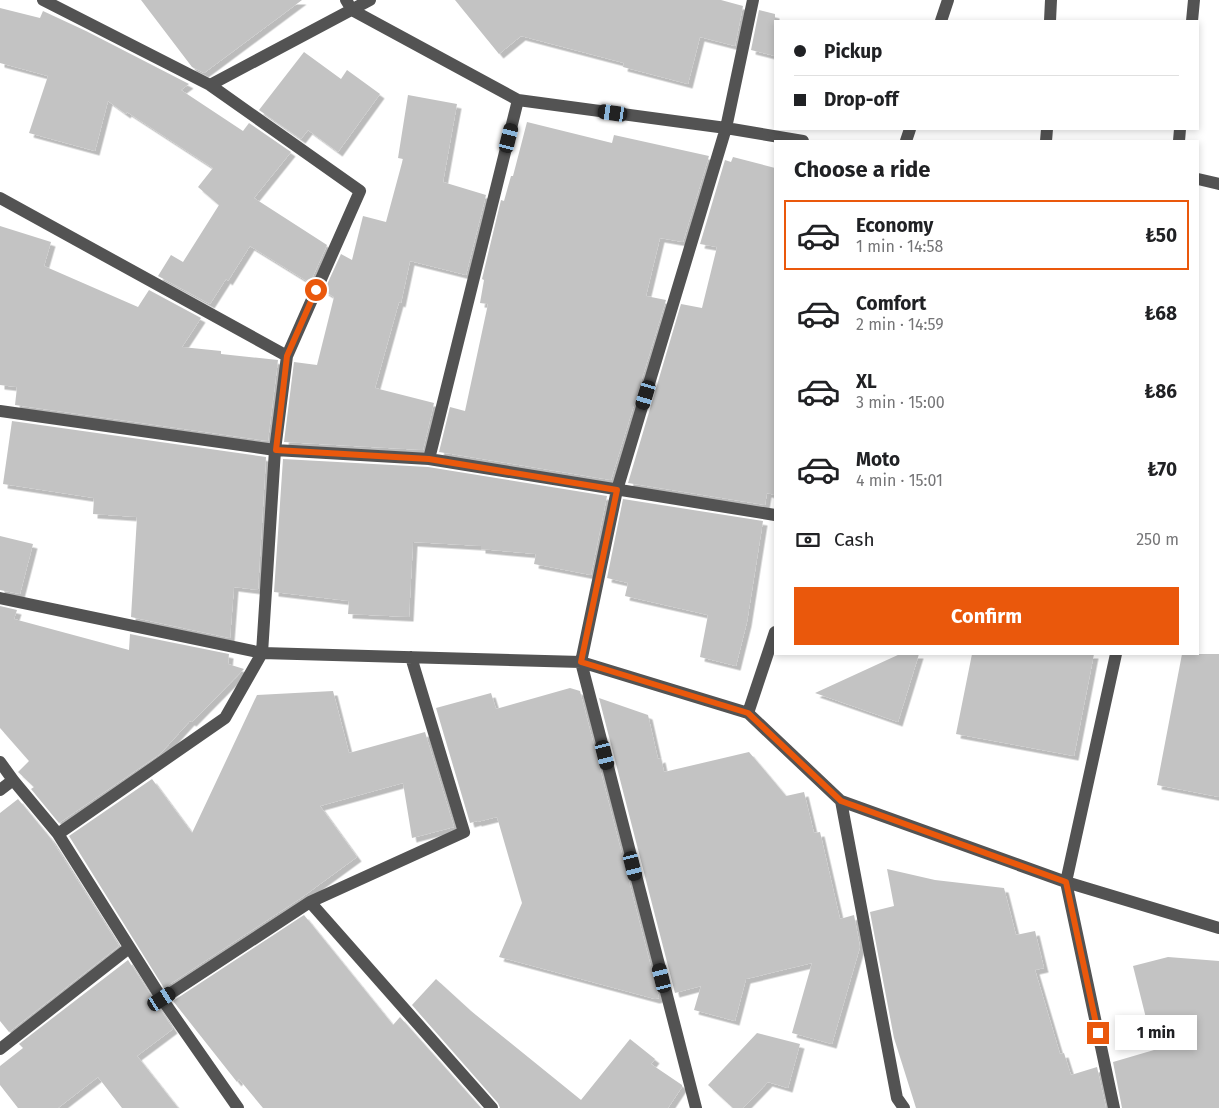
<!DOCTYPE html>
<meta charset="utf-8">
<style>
:root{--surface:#fff;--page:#f2f2f2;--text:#202124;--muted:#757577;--line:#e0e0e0;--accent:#ea580c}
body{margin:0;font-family:"Fira Sans",sans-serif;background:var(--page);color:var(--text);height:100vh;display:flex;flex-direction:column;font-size:19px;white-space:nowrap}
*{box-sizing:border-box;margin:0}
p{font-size:16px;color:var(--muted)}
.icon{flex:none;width:28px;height:28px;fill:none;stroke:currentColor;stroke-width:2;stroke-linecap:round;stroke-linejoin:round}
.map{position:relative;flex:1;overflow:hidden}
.panel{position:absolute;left:774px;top:140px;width:425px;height:515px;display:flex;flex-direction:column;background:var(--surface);border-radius:0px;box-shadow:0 2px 8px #0003}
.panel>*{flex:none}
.banner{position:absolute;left:774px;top:20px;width:425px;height:110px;border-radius:0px;box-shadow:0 2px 8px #0003;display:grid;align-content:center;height:110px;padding:0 20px;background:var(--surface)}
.end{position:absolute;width:22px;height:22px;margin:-11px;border:6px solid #ea580c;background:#fff;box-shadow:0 0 0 2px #fff}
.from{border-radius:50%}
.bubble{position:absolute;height:35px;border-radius:0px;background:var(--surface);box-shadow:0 2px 8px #0003;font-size:16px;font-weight:700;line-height:35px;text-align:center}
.car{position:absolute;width:15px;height:30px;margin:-15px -8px;border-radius:6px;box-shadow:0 0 4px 1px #0007;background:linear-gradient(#222 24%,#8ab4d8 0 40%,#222 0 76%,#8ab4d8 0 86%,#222 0)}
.banner b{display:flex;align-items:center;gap:18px;height:48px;font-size:19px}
.banner b+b{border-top:1px solid var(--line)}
.banner i{width:12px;height:12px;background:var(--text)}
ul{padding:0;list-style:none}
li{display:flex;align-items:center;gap:15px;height:70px;margin:0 10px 8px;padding:0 10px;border:2px solid transparent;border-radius:0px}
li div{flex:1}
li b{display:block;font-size:19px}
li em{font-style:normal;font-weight:700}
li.current{border-color:var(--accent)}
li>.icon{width:45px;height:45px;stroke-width:1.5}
h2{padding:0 20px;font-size:22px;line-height:60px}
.pay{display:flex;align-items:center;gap:12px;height:55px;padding:0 20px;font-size:19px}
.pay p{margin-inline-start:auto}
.button{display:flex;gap:10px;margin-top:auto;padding:10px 20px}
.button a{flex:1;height:58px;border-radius:0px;background:var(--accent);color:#fff;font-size:20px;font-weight:700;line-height:58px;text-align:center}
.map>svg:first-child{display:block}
.building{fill:#c3c3c3;filter:url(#shadow)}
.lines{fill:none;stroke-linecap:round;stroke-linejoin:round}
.minor{stroke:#535353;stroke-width:12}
.route{stroke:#ea580c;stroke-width:6}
</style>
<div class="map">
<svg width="1219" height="1108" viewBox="0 0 1219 1108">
<defs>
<filter id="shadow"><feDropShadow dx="4.5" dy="4.5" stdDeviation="0" flood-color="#0004"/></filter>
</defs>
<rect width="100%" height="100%" fill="#fff"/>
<path class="building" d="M141,0h161l-98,73 -12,-6z
M455,0h266l22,6 -8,40 -35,-9 -12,47 -65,-17 1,-4 -103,-27 -22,18z
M0,8l40,10 3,-7 43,20 103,53 -8,6 62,41 6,-8 42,29 -37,46 73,47 -17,38 -60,-37 -22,35 -2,-2 -16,25 -52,-28 13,-21 12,7 36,-57 -21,-18 15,-19 -86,-56 -1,2 -18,-13 -13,50 -66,-18 19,-57 -48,-13z
M759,10l16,4v42l-24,-6z
M304,52l37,27 6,-9 33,24 -42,58 -30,-22 -7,9 -42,-29z
M408,95l49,9 -14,78 43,13 -20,80 -56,-14 -9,42 -2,-1 -24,86 59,15 -11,47 -139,-8 10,-80 23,3 17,-68 -10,-6 17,-37 11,6 11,-44 23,6 17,-63 -5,-1z
M527,122l85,21 2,-8 95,21 -26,86 -23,-4 -14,58 20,4 -55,180 -172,-28 11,-45 15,4 23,-107 -8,-1 4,-23 -2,-1 19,-79 3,1 7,-25h2z
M733,157l42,11v327l-8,-2 -2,12 -137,-22 53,-179 21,4 15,-61 -17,-3 25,-84 6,2z
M0,226l51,16 -7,24 94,41 11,-17 52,28 -19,29 39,4v3l57,6 -10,81 -253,-36 2,-18 -17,-2z
M12,421l254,36 -8,133 -24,-3 -4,51 -99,-21 6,-100 -44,-3 1,-16 -91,-14z
M283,459l145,8 179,29 -16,79 -57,-11 2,-10 -55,-5v-3l-68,-4 -4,75 -61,-3 1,-13 -75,-9z
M623,499l140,22 -16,101 -11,44 -36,-9 8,-42 -83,-19 3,-13 -21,-5z
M0,536l33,8 -13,50 -20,-4z
M0,606l17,4 -3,9 115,31 1,-16 99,20 -1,10 16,5 -52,53 -2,-1 -30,33 -101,69 -28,-34 3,-2 -16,-15 11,-11 -29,-33z
M900,654h19l-21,68 -83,-29z
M972,654h122l-20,102 -118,-22z
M1182,654h37v143l-62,-12z
M570,688l10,3 79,307 -4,1 -156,-42 23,-54 -25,-86 -20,5v-1l-7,2 -34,-115 55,-15 5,16z
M333,691l16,62 76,-21 29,95 -42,11 -9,-55 -83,23 37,51 -56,41 -137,90 -95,-152 83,-57 40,54 65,-138z
M599,698l49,17 10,44 3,-1 3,14 85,-20 37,44 18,-4 10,41 6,-1 20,87 14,-4 6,32 -28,97 -40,-11 20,-70 -66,16 -11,42 -41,-11 7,-24 -26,7z
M18,799l33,40 68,107 -110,86 -9,-11v-208z
M887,869l48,11 69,8 12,47 19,-4 9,37 -9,2 25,84 4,-1 7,22 26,-8 9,41h-190l-22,-70 -24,-126 24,-6z
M304,915l89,110 7,-8 81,91h-218l-24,-29 -2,3 -64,-81z
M1168,957l51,4v147h-97l-9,-46 41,-12 -21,-84z
M128,960l45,69 -36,27 41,52h-56l-24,-31 -40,31h-40l-18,-23v-19l23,-18 -4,-4z
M436,979l35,32 110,89 49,-61 25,20 -4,5 31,21v2l-14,21h-168l-2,-5 -86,-98z
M757,1033l43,11 -12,44 -20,-6 -25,26h-10l-25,-23z"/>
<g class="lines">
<path class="minor" d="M43,0l167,85 160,-85
M346,0l6,10 166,90 208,28 77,13
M941,21l7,-21
M1050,21l1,-21
M1192,21l2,-21
M906,141l4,-12
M1046,141l1,-12
M1179,141l1,-12
M1198,179l21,5
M0,198l287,158
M0,411l275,39 154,9 346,56
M429,459l89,-359
M0,598l262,55 319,9 167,51 93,88 225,81 153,46
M748,713l27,-81
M0,762l13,18 45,54 104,165 76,109
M0,790l13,-10
M841,801l56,297 7,10
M58,834l167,-116 37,-65 13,-203 12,-94 73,-165 -150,-106
M310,902l154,-70 -53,-175
M162,999l148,-97 182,206
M0,1049l129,-101
M696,1108l-115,-446 36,-172 109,-362 27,-128
M1114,1108l-48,-226 50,-228"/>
</g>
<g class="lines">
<path class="route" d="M316,290l-29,66 -11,94 153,9 188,31 -36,172 167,51 93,88 225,81 32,151"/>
</g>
</svg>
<i class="end from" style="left:316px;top:290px"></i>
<i class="end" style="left:1098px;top:1033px"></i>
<div class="bubble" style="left:1115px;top:1015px;width:82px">1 min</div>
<i class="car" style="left:613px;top:113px;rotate:278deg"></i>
<i class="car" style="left:509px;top:138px;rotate:14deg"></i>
<i class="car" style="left:646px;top:395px;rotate:197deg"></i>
<i class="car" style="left:605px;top:755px;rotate:166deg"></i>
<i class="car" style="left:633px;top:866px;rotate:166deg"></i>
<i class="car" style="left:662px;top:978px;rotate:346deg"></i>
<i class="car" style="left:162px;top:999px;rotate:57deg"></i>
<div class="banner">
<b><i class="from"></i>Pickup</b>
<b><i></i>Drop-off</b>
</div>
<section class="panel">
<h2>Choose a ride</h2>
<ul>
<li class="current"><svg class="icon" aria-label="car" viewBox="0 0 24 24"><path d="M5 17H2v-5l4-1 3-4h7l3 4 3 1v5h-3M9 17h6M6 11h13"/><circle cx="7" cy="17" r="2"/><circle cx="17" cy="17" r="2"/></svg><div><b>Economy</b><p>1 min · 14:58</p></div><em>₺50</em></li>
<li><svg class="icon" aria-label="car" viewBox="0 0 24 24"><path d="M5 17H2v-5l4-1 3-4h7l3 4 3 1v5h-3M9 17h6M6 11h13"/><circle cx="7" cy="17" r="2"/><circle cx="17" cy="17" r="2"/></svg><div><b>Comfort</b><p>2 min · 14:59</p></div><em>₺68</em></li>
<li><svg class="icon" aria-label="car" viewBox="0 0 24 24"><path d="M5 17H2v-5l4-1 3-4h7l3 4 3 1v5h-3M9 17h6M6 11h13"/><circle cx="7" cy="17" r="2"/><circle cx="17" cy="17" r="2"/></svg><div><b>XL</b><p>3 min · 15:00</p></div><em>₺86</em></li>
<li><svg class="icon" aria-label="car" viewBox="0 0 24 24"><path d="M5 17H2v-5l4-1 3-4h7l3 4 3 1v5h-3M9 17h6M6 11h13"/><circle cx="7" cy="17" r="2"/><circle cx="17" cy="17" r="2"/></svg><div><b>Moto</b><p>4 min · 15:01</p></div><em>₺70</em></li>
</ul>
<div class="pay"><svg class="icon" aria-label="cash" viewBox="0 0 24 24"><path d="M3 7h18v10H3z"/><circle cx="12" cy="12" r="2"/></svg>Cash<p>250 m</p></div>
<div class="button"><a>Confirm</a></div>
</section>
</div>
